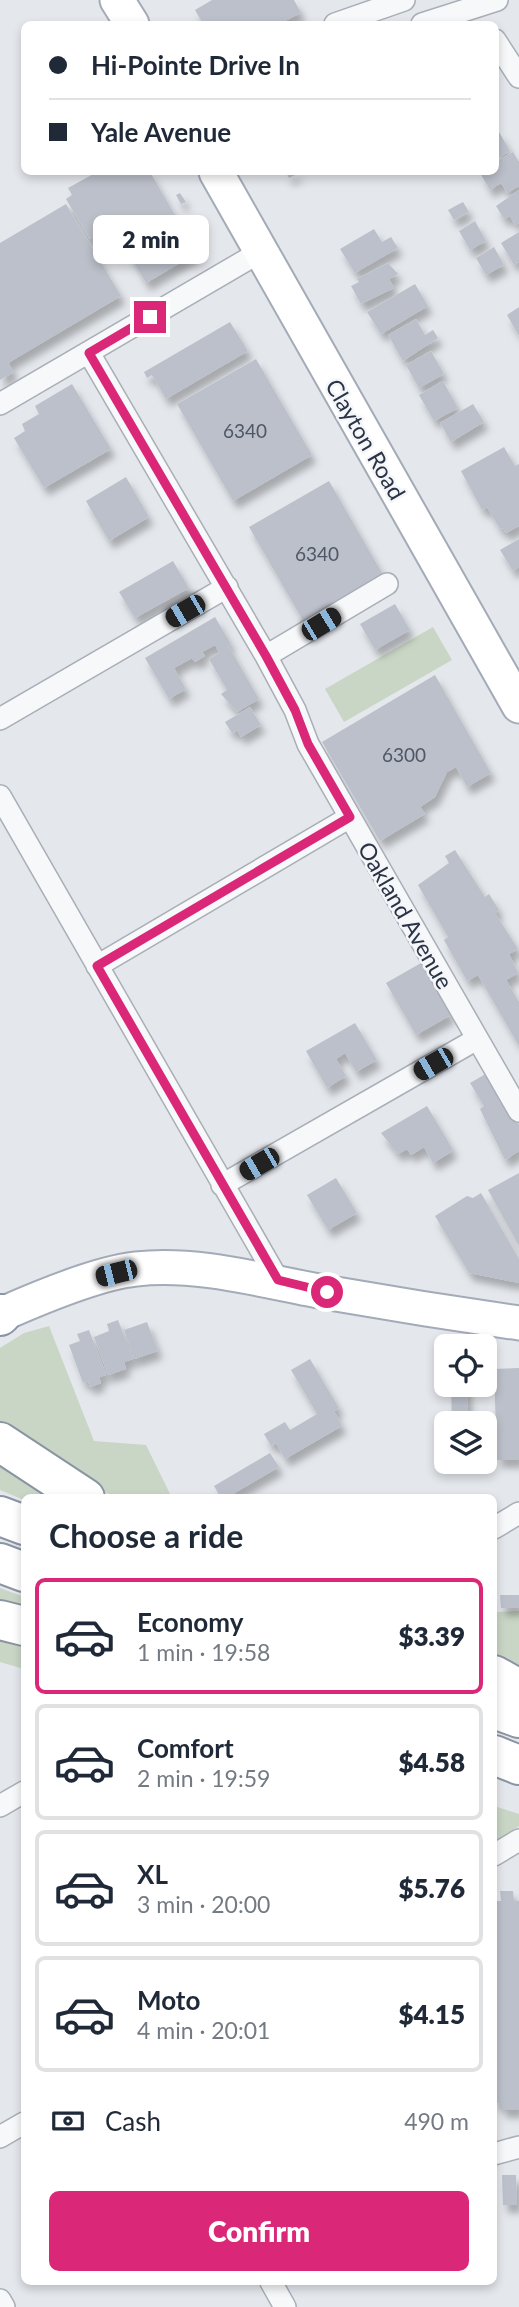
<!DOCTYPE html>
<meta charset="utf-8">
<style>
:root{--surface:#fff;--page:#f2f2f3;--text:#1f2937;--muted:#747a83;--line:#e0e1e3;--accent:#db2777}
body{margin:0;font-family:Lato,sans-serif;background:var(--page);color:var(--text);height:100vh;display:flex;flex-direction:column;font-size:26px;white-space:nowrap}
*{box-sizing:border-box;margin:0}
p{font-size:23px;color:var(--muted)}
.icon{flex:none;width:38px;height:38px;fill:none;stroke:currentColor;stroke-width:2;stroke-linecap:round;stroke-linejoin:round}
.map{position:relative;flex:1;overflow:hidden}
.drawer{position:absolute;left:21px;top:1494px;width:476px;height:791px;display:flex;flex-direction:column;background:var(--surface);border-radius:10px;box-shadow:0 4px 10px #0003}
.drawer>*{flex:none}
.guide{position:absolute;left:21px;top:21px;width:478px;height:154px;border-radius:10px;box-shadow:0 4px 10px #0003;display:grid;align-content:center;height:154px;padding:0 28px;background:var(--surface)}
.fabs{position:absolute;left:434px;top:1334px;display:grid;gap:14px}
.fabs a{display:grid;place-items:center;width:63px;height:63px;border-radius:10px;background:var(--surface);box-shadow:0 4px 10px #0003;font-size:35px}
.end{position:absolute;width:32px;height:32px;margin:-16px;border:9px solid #db2777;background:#fff;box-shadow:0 0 0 4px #fff}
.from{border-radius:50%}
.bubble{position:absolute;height:49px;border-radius:10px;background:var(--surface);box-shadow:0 4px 10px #0003;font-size:23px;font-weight:800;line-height:49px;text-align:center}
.car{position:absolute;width:21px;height:42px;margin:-21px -10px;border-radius:9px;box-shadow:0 0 5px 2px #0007;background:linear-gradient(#222 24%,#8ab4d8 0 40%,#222 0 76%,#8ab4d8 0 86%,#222 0)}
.guide b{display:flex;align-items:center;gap:24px;height:66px;font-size:26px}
.guide b+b{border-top:2px solid var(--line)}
.guide i{width:18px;height:18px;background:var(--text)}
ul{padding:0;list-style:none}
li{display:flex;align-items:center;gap:21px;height:116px;margin:0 14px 10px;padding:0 14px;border:4px solid var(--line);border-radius:10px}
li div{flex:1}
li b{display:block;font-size:26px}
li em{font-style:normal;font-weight:800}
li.current{border-color:var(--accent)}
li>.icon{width:63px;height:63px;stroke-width:1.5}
h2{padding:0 28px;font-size:32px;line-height:84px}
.pay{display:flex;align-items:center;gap:18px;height:77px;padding:0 28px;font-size:26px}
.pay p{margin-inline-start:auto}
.primary-button{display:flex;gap:14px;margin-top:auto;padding:14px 28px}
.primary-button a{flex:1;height:80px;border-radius:10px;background:var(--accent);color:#fff;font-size:28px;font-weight:800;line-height:80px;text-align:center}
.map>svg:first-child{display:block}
.green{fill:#c9d6c5}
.building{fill:#bbc0ca;filter:url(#shadow)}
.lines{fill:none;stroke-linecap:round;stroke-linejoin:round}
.minor-casing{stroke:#a9aeb7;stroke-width:24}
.primary-casing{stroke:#a3abb8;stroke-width:37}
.motorway-casing{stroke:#8b94a3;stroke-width:42}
.minor{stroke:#f7f8fa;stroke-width:21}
.primary{stroke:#fff;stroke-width:33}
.motorway{stroke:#fff;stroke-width:38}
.route{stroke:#db2777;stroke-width:9}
.labels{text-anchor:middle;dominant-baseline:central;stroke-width:5;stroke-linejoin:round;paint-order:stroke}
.number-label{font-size:19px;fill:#4f5766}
.street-label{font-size:23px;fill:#2b3445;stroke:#f4f6f9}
</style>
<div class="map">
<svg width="519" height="2307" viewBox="0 0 519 2307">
<defs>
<filter id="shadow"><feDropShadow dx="4.5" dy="8" stdDeviation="3.5" flood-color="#0004"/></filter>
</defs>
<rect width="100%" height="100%" fill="#e4e7ec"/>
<path class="green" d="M433,627l19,33 -108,62 -19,-33z
M49,1326l45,115 52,4 26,53h-55l-35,-18 -82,-56v-76l24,-15z
M0,1455l66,43 -42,2 -24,-10z
M494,1547l3,65 22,-1v61l-25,-13z
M0,1588l24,9v18l-24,-5z
M0,1634l24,6v29l-24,-7z
M494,1806l25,8v12l-25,16z"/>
<path class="building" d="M212,0h82l7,13 -22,11h-76l-8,-14z
M499,132l11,19 -15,9v-26z
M513,152l6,10v24l-12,7 -6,-10 -11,7 -10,-17 15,-1v-10z
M97,172h53l47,81 -51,30 -35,-59 -21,15 -24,-40 6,-4 -4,-7z
M286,172h15l-12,6z
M519,190v33l-4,2 -5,-9 -6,3 -8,-13z
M180,193l6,9 -5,2 -5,-9z
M463,202l6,10 -15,8 -6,-10z
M66,204l55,92 -113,67 6,9 -14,8v-137z
M475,221l11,20 -16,9 -11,-19z
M374,229l8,13 9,-5 7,11 -43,25 -15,-24z
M519,232v30l-5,3 -13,-22z
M494,247l10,18 -18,10 -10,-17z
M388,263l10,11 -9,5 5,9 -33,16 -10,-18 8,-4 -2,-3z
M415,284l13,22 -47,28 -14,-22z
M519,307v29l-12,-21z
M416,319l9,16 8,-5 5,8 -35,23 -15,-26z
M230,322l18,29 -82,48 -14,-24 -5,3 -3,-6z
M431,351l13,23 -25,14 -13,-23z
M256,359l56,96 -79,46 -56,-97z
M443,381l15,27 -24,13 -15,-26z
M72,384l39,65 -67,39 -30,-50 11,-7 -3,-7 17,-10 -4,-8z
M473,404l11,18 -33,20 -11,-19z
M504,447l11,19 4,-2v62l-13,7 -3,-5 -3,1 -13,-22 -5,3 -21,-39z
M126,477l23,40 -40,24 -23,-40z
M329,481l56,97 -80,46 -56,-97z
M519,539v28l-6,4 -13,-21z
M173,561l16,27 -54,30 -16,-26z
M395,604l15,26 -35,20 -15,-26z
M215,617l16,27 -3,1 31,54 -22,13 -16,-18 6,-4 -18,-31 10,-6 -4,-8 -13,7 3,4 -10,6 -3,-4 -18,10 12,21 -17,10 -24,-41z
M435,675l56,98 -24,14 -11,-20 -9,5 -12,25 -15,10 5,7 -45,27 -58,-99z
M250,707l11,18 -20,12 -4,-7 -5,3 -7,-11z
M455,850l30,47 4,-3 10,16 -4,3 23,36 -9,5 9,19 -12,7 13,22v44l-41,-71 -11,6 -23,-41 4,-3 -30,-52 31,-22 -4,-7z
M421,963l30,52 -35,20 -30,-52z
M355,1023l22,37 -21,12 -11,-19 -9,6 10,17 -19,12 -21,-37z
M489,1072l30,53v26l-14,9 -25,-51 4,-3 -14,-23z
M427,1106l25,42 -1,4 -18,11 -9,-16 -13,8 -4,-6 -9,5 -17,-21z
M519,1173v73l-31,-56z
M336,1178l21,35 -29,17 -21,-35z
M481,1193l38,66v24l-50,-10 -34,-57 32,-20 6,2z
M118,1320l15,39 -9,3 2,7 -18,6 -14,-38 15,-6 -2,-7z
M147,1322l11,29 -24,8 -10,-29z
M89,1330l17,45 -7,2 2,6 -11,4 -2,-6 -5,2 -14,-38 11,-4 -3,-7z
M310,1359l29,49 -5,3 8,15 -57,33 -9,-16 -5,3 -7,-12 21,-12 5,8 27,-16 -26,-44z
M519,1368v92h-22l-3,-91z
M451,1384h16l1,39h-16z
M270,1453l9,14 -53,31h-5l-7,-12z
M500,1595h19v13h-18z
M500,1891h13l1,10h5v209h-18v-7h-7v-202h7z
M502,2175h14l1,30h-14z"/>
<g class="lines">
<g class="minor-casing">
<path id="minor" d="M335,24l69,-24
M422,24l75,-24
M495,40l24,37
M89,353l177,303 29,54 13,34 211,367
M0,404l260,-152
M266,656l121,-72
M0,719l227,-132
M0,796l278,484
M97,966l253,-149
M222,1185l255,-146
M494,1528l25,-15
M0,1806l24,-14
M494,1855l25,-15
M0,2137l24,-14
M494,2154l25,-7
M271,2282l14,25
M0,2300l4,7"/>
</g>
<g class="primary-casing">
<path id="primary" d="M117,0l15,24
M216,172l303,534
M0,1315c36,-16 97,-42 136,-46 65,-7 130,13 194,24 63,11 126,21 189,30"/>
</g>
<g class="motorway-casing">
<path id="motorway" d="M0,1316l2,-2
M0,1442l85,56
M0,1516l24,9
M0,1563l24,9
M0,1620l24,6
M494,1675l25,14
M494,1709l25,9
M494,1755l25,10"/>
</g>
<use href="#minor" class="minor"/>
<use href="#primary" class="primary"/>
<use href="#motorway" class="motorway"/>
</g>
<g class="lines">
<path class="route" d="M150,317l-61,36 177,303 29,54 13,34 42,73 -253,149 181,314 49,12"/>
</g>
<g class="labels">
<g class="number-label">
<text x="245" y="430">6340</text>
<text x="317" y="553">6340</text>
<text x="404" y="754">6300</text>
</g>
<g class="street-label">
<text transform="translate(366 439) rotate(60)">Clayton Road</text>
<text transform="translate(406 915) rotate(60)">Oakland Avenue</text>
</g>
</g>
</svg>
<div class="fabs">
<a><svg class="icon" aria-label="locate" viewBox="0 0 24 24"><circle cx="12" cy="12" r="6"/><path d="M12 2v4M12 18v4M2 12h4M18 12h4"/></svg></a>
<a><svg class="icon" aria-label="layers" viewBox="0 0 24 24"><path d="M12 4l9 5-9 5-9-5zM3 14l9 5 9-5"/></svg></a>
</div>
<i class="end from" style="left:327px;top:1292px"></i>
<i class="end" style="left:150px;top:317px"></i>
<div class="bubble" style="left:93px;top:215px;width:116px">2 min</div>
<i class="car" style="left:185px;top:611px;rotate:240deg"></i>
<i class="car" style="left:321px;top:624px;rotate:59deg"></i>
<i class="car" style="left:433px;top:1064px;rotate:240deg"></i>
<i class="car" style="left:259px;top:1164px;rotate:240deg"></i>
<i class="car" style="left:116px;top:1273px;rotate:256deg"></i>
<div class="guide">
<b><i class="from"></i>Hi-Pointe Drive In</b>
<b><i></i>Yale Avenue</b>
</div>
<section class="drawer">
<h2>Choose a ride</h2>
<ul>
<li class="current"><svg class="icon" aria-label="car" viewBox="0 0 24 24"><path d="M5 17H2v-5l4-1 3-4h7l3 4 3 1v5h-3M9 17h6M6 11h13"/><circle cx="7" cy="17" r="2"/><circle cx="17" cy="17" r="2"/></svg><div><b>Economy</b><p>1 min · 19:58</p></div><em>$3.39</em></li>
<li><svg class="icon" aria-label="car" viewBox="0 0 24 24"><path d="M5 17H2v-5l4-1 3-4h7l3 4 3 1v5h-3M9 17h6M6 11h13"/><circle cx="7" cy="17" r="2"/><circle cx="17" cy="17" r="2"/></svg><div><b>Comfort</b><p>2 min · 19:59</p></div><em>$4.58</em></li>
<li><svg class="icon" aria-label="car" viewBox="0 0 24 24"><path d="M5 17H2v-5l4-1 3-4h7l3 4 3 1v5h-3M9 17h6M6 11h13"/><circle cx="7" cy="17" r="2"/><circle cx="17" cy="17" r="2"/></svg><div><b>XL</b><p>3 min · 20:00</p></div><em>$5.76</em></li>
<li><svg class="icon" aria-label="car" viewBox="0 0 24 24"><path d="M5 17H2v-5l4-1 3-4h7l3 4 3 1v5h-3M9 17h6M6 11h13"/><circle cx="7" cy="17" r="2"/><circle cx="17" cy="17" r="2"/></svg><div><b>Moto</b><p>4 min · 20:01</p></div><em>$4.15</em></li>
</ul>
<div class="pay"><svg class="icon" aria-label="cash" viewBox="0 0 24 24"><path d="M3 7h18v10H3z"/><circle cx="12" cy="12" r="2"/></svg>Cash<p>490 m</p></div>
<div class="primary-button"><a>Confirm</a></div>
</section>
</div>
